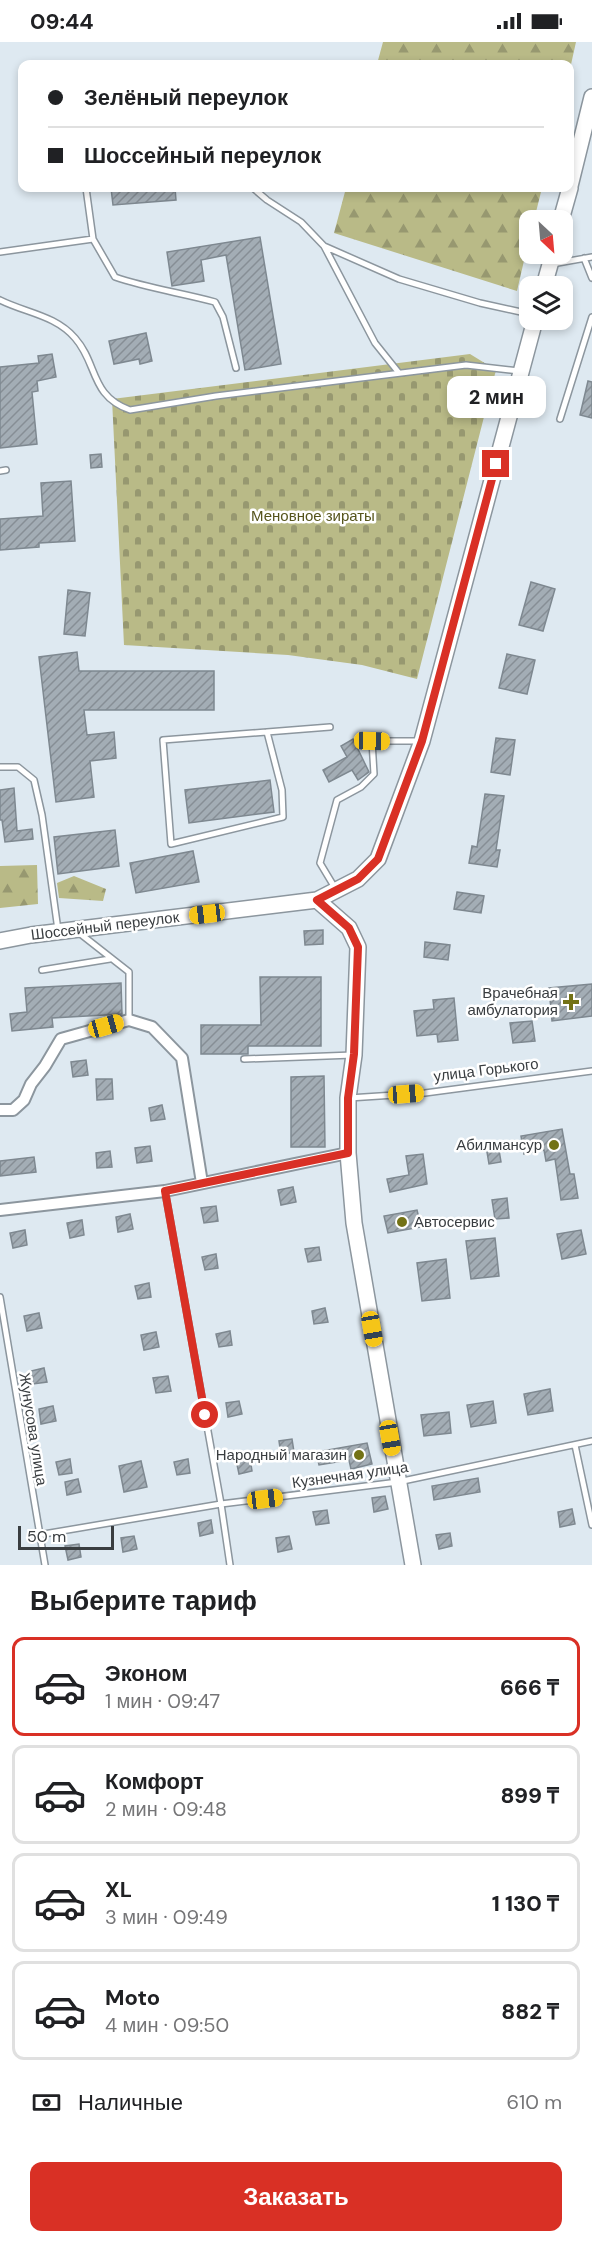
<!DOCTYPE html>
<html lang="ru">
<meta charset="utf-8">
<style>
:root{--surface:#fff;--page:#f2f2f2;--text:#202124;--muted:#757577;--line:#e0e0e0;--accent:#d93025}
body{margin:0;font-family:"DM Sans",sans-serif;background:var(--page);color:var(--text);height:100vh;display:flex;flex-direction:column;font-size:22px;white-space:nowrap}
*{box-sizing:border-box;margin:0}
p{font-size:20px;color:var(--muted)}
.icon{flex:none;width:33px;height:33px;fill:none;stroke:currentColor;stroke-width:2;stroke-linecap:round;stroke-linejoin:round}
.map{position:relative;height:1523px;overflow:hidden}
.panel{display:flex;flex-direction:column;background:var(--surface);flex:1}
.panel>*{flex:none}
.banner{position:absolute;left:18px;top:18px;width:556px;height:132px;border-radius:12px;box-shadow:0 3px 9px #0003;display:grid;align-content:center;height:132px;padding:0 30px;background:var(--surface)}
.needle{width:39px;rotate:154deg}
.buttons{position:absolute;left:519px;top:168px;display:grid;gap:12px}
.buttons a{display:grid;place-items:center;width:54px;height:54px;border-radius:12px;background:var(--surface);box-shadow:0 3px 9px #0003;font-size:30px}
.scale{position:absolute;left:18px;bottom:15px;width:96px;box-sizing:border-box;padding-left:6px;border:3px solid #393d40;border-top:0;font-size:16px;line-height:21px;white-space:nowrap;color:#393d40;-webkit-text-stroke:4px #fff;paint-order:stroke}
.end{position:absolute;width:27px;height:27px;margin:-14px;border:8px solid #d93025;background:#fff;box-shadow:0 0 0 3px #fff}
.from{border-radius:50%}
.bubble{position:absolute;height:42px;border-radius:12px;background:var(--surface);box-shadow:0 3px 9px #0003;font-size:20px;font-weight:800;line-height:42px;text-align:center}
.car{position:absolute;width:18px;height:36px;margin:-18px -9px;border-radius:8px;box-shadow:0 0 4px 2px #0007;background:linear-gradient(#f5c518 24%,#345 0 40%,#f5c518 0 76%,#345 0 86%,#f5c518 0)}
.banner b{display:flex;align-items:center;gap:21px;height:57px;font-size:22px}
.banner b+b{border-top:2px solid var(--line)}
.banner i{width:15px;height:15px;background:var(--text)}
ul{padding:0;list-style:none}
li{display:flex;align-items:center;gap:18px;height:99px;margin:0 12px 9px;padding:0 18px;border:3px solid var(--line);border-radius:12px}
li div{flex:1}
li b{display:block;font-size:22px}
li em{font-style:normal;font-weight:800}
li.active{border-color:var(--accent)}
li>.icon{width:54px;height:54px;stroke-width:1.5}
h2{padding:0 30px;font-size:27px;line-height:72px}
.pay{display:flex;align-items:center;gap:15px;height:66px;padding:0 30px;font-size:22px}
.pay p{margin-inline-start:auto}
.primary-button{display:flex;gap:12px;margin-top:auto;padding:12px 30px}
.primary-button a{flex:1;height:69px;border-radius:12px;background:var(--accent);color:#fff;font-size:24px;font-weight:800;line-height:69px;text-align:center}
.status{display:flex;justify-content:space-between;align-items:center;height:42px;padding:0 30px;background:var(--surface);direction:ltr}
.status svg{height:16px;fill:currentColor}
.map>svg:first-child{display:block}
.forest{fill:url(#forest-firs)}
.cemetery{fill:url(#cemetery-stones)}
.building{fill:url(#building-hatch);stroke:#7e8890;stroke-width:1.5}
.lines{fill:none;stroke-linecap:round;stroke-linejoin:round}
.service-casing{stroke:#8c969e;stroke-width:8}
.minor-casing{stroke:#8c969e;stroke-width:14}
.secondary-casing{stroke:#8c969e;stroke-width:18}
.service{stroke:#fff;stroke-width:5}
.minor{stroke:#fff;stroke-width:10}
.secondary{stroke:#fff;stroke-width:15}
.route{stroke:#d93025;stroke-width:8}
.poi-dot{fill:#737216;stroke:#fff;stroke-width:2}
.labels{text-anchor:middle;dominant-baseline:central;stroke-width:5;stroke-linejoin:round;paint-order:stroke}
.park-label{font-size:15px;fill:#55541c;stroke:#fff}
.street-label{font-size:15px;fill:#393d40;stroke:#fff}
.poi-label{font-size:15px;fill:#393d40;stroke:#fff;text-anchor:end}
</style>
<div class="status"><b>09:44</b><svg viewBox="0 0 49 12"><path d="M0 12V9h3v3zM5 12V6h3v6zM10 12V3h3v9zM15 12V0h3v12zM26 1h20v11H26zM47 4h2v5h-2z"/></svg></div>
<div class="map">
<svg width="592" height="1523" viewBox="0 0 592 1523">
<defs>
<pattern id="forest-firs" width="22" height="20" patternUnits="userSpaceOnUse" patternTransform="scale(1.5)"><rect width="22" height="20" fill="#b9ba87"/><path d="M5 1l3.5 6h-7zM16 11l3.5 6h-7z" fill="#979870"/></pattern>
<pattern id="cemetery-stones" width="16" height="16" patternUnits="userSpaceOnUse" patternTransform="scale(1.5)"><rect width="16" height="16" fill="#b9ba87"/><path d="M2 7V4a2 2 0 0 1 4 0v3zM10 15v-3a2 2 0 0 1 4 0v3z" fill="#979870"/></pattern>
<pattern id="building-hatch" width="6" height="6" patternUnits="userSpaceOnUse" patternTransform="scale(1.5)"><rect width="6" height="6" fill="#a3adb5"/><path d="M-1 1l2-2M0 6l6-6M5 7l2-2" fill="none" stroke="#868e95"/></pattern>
</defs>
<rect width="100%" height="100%" fill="#dee9f1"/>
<path class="forest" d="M383,0h193l-6,27v-5h-193z
M346,146h196l-8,32h-4l-1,19 -12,52 -183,-58z
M37,823l1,39 -38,4v-42z
M74,834l32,13 -3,12 -44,-3 -2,-15z"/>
<path class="cemetery" d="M470,312l26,16 -79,309 -55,-14 -74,-10 -164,-10 -12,-246z"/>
<path class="building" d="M111,146h64l1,12 -63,5z
M260,195l21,127 -36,6 -19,-115 -25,5 3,21 -32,5 -5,-34z
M146,291l6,28 -12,3 -1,-5 -25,5 -5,-23z
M52,312l4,23 -19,4 1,10 -6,1 5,52 -37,4v-81l39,-4 -1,-7z
M588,339l4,1v36l-12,-3z
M101,412l1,13 -11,1 -1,-13z
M71,439l4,60 -36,2v4l-39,3v-31l43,-3 -2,-33z
M531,540l24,7 -12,42 -24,-6z
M68,548l22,3 -5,43 -21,-2z
M77,610l2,19h135v39h-130l3,25 27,-3 2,26 -26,3 4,36 -38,5 -17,-145z
M507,612l28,6 -8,34 -28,-6z
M496,696l19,2 -5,35 -19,-3z
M353,697l16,33 -11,8 -6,-10 -23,12 -6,-12 24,-13 -6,-11z
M270,738l4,32 -85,11 -4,-33z
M14,746l3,43 15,-2 1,10 -28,3 -3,-22h-2v-30z
M485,752l19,2 -8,54h4l-3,17 -28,-4 3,-17 5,1z
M115,788l4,36 -61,8 -4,-37z
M193,809l6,31 -63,11 -6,-30z
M457,850l27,4 -3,17 -27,-4z
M323,888v14l-18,1 -1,-14z
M425,900l25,3 -2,15 -24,-3z
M260,935h61v69h-73v8h-47v-29h60z
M121,941l1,31 -70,4 1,9 -41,4 -2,-17 17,-2 -2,-24z
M592,942v32l-40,5 -3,-33z
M454,956l4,42 -20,2 -1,-8 -20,2 -3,-25 20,-2 -1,-9z
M532,979l3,20 -22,2 -3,-20z
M86,1018l2,15 -15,2 -2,-15z
M324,1034l1,71h-34v-70z
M96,1037h16l1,20 -16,1z
M162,1063l3,14 -14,2 -2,-13z
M562,1087l8,45h4l4,24 -17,2 -6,-41 -9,2 -2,-11 -20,4 -3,-18z
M498,1102l3,18 -12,2 -3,-18z
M150,1104l2,15 -15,2 -2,-15z
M110,1109l2,16 -15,1 -1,-15z
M423,1112l4,30 -37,8 -3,-13 22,-4 -3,-19z
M34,1115l2,15 -36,4v-15z
M293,1145l3,15 -15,3 -3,-15z
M507,1156l2,20 -14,1 -3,-19z
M216,1164l2,15 -14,2 -3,-15z
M417,1168l4,17 -33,6 -4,-17z
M130,1172l3,15 -15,3 -2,-15z
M82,1178l2,15 -14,3 -3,-15z
M25,1188l2,15 -14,3 -3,-15z
M581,1188l5,24 -24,5 -5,-25z
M495,1196l4,38 -28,3 -5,-38z
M319,1205l2,13 -13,2 -3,-13z
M216,1212l2,14 -13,2 -3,-13z
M446,1217l4,39 -28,3 -5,-38z
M149,1241l2,14 -13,2 -3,-13z
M325,1266l3,14 -14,2 -2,-13z
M39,1271l3,15 -15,3 -3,-15z
M230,1289l2,14 -13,2 -3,-13z
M156,1290l3,15 -15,3 -3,-15z
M44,1326l3,14 -14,2 -2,-13z
M168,1334l3,15 -15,2 -3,-15z
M550,1347l3,22 -25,4 -4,-21z
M239,1359l3,13 -14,3 -2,-14z
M493,1359l3,22 -25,4 -4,-22z
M53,1364l3,15 -15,3 -2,-15z
M449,1370l2,21 -27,3 -3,-21z
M292,1397l2,13 -13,3 -2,-14z
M367,1401l5,21 -21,5 -2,-9 -30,5 -3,-13z
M250,1416l2,13 -13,3 -3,-14z
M70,1417l2,14 -13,2 -3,-13z
M188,1417l2,14 -13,2 -3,-13z
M141,1419l6,26 -23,5 -5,-26z
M478,1436l2,14 -46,8 -2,-14z
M78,1437l3,13 -14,3 -2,-13z
M385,1454l3,13 -14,3 -2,-14z
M572,1467l3,15 -15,3 -2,-15z
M327,1468l2,13 -13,2 -3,-13z
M211,1478l2,13 -13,3 -2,-13z
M450,1491l2,13 -13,3 -3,-14z
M134,1494l3,13 -14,3 -2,-14z
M289,1494l3,13 -14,3 -2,-14z
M79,1502l2,13 -13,3 -3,-14z"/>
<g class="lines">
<g class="service-casing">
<path id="service" d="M86,146l7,51
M253,146l14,12 34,22 23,24 75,33 81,24 50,11
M324,204l51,97 24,30
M0,210l93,-13 22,38c32,11 67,16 100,25l8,15 13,51
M584,216l8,20
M552,222l40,-7
M0,258c26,13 55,15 75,38 23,26 15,58 55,72l86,-14 250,-31 53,6
M560,377l32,-102
M0,429l6,-1
M267,690l15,58 1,27 -112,27 -8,-104 167,-13
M0,725h18l16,13 8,35 16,115
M335,846l-15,-25 17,-63 24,-13 13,-13 -2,-33h48
M78,890l51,40v48
M42,928l68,-11
M244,1017l109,-4
M349,1056l76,-5 167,-22
M165,1149l56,313 9,61
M0,1255l45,268
M575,1403l17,80
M38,1493l183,-31 177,-22 194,-41"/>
</g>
<g class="minor-casing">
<path id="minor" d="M0,1068h13l11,-10 7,-16 14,-18 16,-27 68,-19 23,7 30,31 20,125
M0,1168l165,-19 183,-38"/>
</g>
<g class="secondary-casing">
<path id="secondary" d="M570,144l22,-89
M561,178l9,-32
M544,244l9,-32
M317,858l32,28 9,19 -4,108 -6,43v55l6,70 59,342
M0,899l31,-6 286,-35 41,-21 20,-20 44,-118 113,-421"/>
</g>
<use href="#service" class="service"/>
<use href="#minor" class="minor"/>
<use href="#secondary" class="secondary"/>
</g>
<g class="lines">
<path class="route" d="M205,1373l-40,-224 183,-38v-55l6,-44 4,-107 -9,-19 -32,-28 41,-21 20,-20 44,-118 74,-277"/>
</g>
<g class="poi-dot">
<path d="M568 951h6v6h6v6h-6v6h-6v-6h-6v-6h6z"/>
<circle cx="554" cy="1103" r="6"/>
<circle cx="402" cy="1180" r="6"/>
<circle cx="359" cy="1413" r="6"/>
</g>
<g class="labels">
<g class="park-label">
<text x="313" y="474">Меновное зираты</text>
</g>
<g class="street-label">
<text transform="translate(105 884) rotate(-7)">Шоссейный переулок</text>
<text transform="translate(486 1028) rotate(-7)">улица Горького</text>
<text transform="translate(33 1387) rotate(81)">Жунусова улица</text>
<text transform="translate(350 1433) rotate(-8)">Кузнечная улица</text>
</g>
<g class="poi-label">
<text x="558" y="951">Врачебная<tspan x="558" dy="17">амбулатория</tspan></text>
<text x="542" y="1103">Абилмансур</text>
<text x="414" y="1180" text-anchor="start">Автосервис</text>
<text x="347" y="1413">Народный магазин</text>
</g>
</g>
</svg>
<div class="buttons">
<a><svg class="needle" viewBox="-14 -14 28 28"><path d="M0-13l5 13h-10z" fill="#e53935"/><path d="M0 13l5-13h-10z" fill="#757577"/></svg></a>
<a><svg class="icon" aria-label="layers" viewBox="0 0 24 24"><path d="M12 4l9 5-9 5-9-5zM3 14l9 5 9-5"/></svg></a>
</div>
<div class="scale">50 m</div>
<i class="end from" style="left:205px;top:1373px"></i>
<i class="end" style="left:496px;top:422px"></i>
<div class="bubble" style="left:447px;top:334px;width:99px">2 мин</div>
<i class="car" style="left:372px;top:699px;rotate:91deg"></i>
<i class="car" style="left:207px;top:872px;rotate:263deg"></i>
<i class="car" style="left:106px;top:984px;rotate:74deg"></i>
<i class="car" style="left:406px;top:1052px;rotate:86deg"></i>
<i class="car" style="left:372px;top:1287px;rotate:170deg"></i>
<i class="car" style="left:390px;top:1396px;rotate:170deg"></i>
<i class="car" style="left:265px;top:1457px;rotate:83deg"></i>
<div class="banner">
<b><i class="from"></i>Зелёный переулок</b>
<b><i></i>Шоссейный переулок</b>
</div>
</div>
<section class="panel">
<h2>Выберите тариф</h2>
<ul>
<li class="active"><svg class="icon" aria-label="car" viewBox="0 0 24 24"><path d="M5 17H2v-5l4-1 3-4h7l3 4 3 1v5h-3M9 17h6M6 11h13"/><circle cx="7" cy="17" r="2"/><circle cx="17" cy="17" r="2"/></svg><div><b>Эконом</b><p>1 мин · 09:47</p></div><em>666 ₸</em></li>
<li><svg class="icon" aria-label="car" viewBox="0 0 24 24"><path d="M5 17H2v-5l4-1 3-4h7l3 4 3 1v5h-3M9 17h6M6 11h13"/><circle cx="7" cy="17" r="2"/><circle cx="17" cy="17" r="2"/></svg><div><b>Комфорт</b><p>2 мин · 09:48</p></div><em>899 ₸</em></li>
<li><svg class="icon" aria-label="car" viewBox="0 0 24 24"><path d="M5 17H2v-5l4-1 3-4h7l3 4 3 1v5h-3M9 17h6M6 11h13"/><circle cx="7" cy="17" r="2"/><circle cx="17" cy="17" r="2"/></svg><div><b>XL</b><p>3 мин · 09:49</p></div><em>1 130 ₸</em></li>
<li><svg class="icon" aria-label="car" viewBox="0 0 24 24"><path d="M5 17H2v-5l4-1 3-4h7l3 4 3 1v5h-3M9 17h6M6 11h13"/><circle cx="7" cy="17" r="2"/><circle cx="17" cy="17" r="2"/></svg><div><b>Moto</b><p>4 мин · 09:50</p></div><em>882 ₸</em></li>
</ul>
<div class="pay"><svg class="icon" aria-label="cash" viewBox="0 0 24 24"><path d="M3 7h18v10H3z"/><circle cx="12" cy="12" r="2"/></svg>Наличные<p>610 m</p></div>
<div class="primary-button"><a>Заказать</a></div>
</section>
